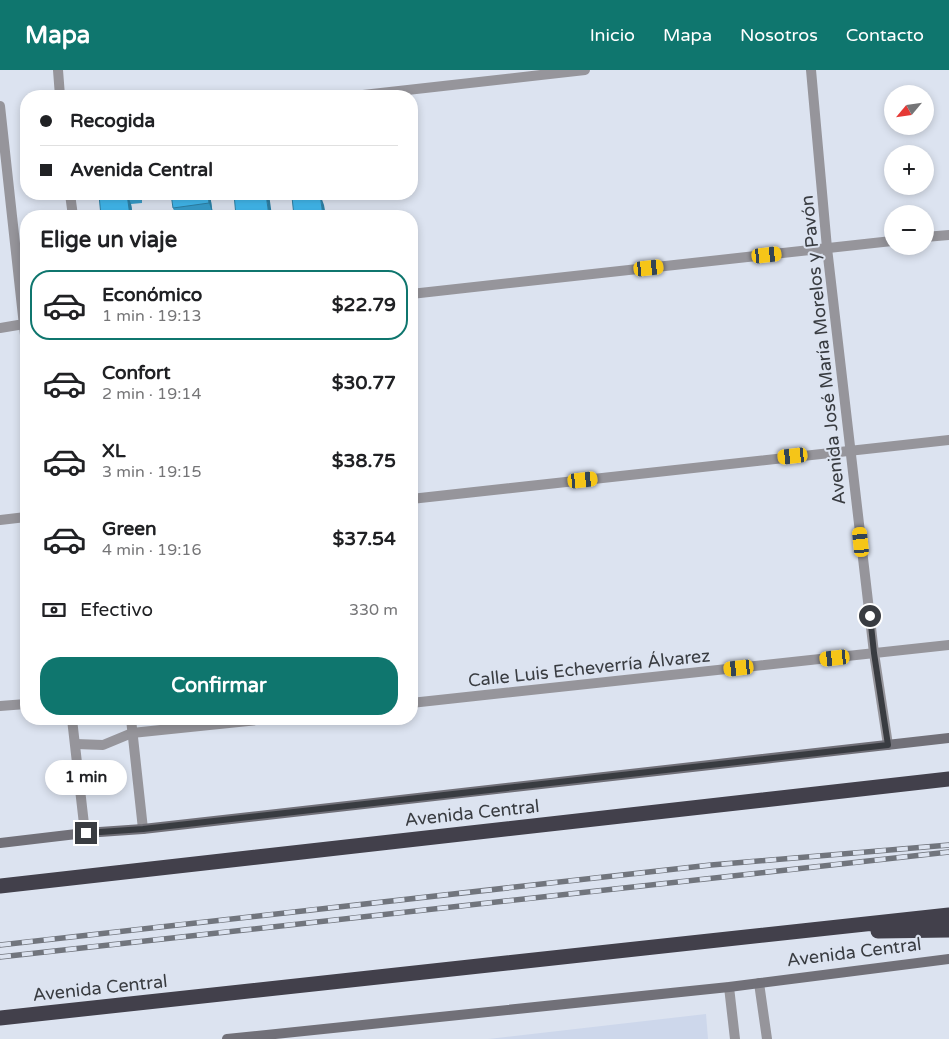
<!DOCTYPE html>
<html lang="es">
<meta charset="utf-8">
<style>
:root{--surface:#fff;--page:#f2f2f2;--text:#202124;--muted:#757577;--line:#e0e0e0;--accent:#0f766e}
body{margin:0;font-family:"Varela Round",sans-serif;background:var(--page);color:var(--text);height:100vh;display:flex;flex-direction:column;font-size:19px;white-space:nowrap}
*{box-sizing:border-box;margin:0}
p{font-size:16px;color:var(--muted)}
.icon{flex:none;width:28px;height:28px;fill:none;stroke:currentColor;stroke-width:2;stroke-linecap:round;stroke-linejoin:round}
.map{position:relative;flex:1;overflow:hidden}
.sheet{position:absolute;left:20px;top:140px;width:398px;height:515px;display:flex;flex-direction:column;background:var(--surface);border-radius:20px;box-shadow:0 2px 8px #0003}
.sheet>*{flex:none}
.top-card{position:absolute;left:20px;top:20px;width:398px;height:110px;border-radius:20px;box-shadow:0 2px 8px #0003;display:grid;align-content:center;height:110px;padding:0 20px;background:var(--surface)}
.needle{width:32px;rotate:241deg}
.fabs{position:absolute;left:884px;top:15px;display:grid;gap:10px}
.fabs a{display:grid;place-items:center;width:50px;height:50px;border-radius:50%;background:var(--surface);box-shadow:0 2px 8px #0003;font-size:25px}
.end{position:absolute;width:22px;height:22px;margin:-11px;border:6px solid #393c41;background:#fff;box-shadow:0 0 0 2px #fff}
.from{border-radius:50%}
.bubble{position:absolute;height:35px;border-radius:18px;background:var(--surface);box-shadow:0 2px 8px #0003;font-size:16px;font-weight:800;line-height:35px;text-align:center}
.car{position:absolute;width:15px;height:30px;margin:-15px -8px;border-radius:6px;box-shadow:0 0 4px 1px #0007;background:linear-gradient(#f5c518 24%,#345 0 40%,#f5c518 0 76%,#345 0 86%,#f5c518 0)}
.top-card b{display:flex;align-items:center;gap:18px;height:48px;font-size:19px}
.top-card b+b{border-top:1px solid var(--line)}
.top-card i{width:12px;height:12px;background:var(--text)}
ul{padding:0;list-style:none}
li{display:flex;align-items:center;gap:15px;height:70px;margin:0 10px 8px;padding:0 10px;border:2px solid transparent;border-radius:20px}
li div{flex:1}
li b{display:block;font-size:19px}
li em{font-style:normal;font-weight:800}
li.on{border-color:var(--accent)}
li>.icon{width:45px;height:45px;stroke-width:1.5}
h2{padding:0 20px;font-size:22px;line-height:60px}
.pay{display:flex;align-items:center;gap:12px;height:55px;padding:0 20px;font-size:19px}
.pay p{margin-inline-start:auto}
.primary-button{display:flex;gap:10px;margin-top:auto;padding:10px 20px}
.primary-button a{flex:1;height:58px;border-radius:20px;background:var(--accent);color:#fff;font-size:20px;font-weight:800;line-height:58px;text-align:center}
header{display:flex;align-items:center;gap:30px;box-sizing:border-box;height:70px;padding:0 25px;background:var(--accent);color:#fff}
header strong{font-size:24px}
nav{display:flex;gap:28px;margin-inline-start:auto;font-size:18px}
.map>svg:first-child{display:block}
.built{fill:#cdd7eb}
.lines{fill:none;stroke-linecap:round;stroke-linejoin:round}
.minor{stroke:#96959b;stroke-width:10}
.tertiary{stroke:#96959b;stroke-width:10}
.secondary{stroke:#717078;stroke-width:10}
.motorway{stroke:#42404b;stroke-width:15}
.rail-casing{stroke:#71757d;stroke-width:5.5}
.rail{stroke:#dce3f0;stroke-width:4;stroke-dasharray:11;stroke-linecap:butt}
.wall{fill:#389ecc}
.shaded-wall{fill:#2e81a6}
.building{fill:#41b8ed;stroke:#2e81a6}
.route{stroke:#393c41;stroke-width:6}
.labels{text-anchor:middle;dominant-baseline:central;stroke-width:4;stroke-linejoin:round;paint-order:stroke}
.street-label{font-size:18px;fill:#393c41;stroke:#dce3f0}
</style>
<header>
<strong>Mapa</strong>
<nav><a>Inicio</a><a>Mapa</a><a>Nosotros</a><a>Contacto</a></nav>
</header>
<div class="map">
<svg width="949" height="969" viewBox="0 0 949 969">
<rect width="100%" height="100%" fill="#dce3f0"/>
<path class="built" d="M706,944l2,25h-220z"/>
<g class="lines">
<path class="minor" d="M354,26l231,-26
M925,167l24,-2
M411,224l481,-53
M0,258l24,-4
M411,429l538,-59
M0,450l26,-3
M411,633l538,-58
M0,636l26,-2
M76,674l27,1 29,-12 135,-14
M759,913l8,56"/>
<path class="tertiary" d="M58,0l2,26
M811,0l16,178 47,405 14,92
M0,36l26,238
M70,124l3,22
M72,649l13,114
M131,649l12,110
M729,917l6,52"/>
<path class="secondary" d="M0,773l85,-10 58,-4 806,-91
M227,969l502,-52 220,-28"/>
<path class="motorway" d="M0,816l949,-107
M878,861l71,-1
M0,948l949,-103"/>
<g class="rail-casing">
<path id="rail" d="M0,875l711,-80 238,-20
M0,887l949,-105"/>
</g>
<use href="#rail" class="rail"/>
</g>
<path class="wall" d="M106,124h35l1,9 -11,1 2,12h-32z
M210,124l3,21 -7,1h-30l-3,-8z"/>
<path class="shaded-wall" d="M127,124l4,10 2,12h-3z
M139,124h2l1,9z
M208,124h2l3,21 -4,-12z
M266,124h3l3,22h-3z
M320,124l4,11 2,11h-3z"/>
<path class="building" d="M106,124h21l3,22h-29l-2,-21z
M171,124h37l1,9 -36,5z
M234,124h32l3,22h-33z
M317,124h3l3,22h-29l-2,-19z"/>
<g class="lines">
<path class="route" d="M86,763l57,-4 745,-84 -14,-92 -4,-37"/>
</g>
<g class="labels">
<g class="street-label">
<text transform="translate(823 280) rotate(-96)">Avenida José María Morelos y Pavón</text>
<text transform="translate(589 598) rotate(-6)">Calle Luis Echeverría Álvarez</text>
<text transform="translate(472 743) rotate(-6)">Avenida Central</text>
<text transform="translate(854 882) rotate(-7)">Avenida Central</text>
<text transform="translate(100 918) rotate(-6)">Avenida Central</text>
</g>
</g>
</svg>
<div class="fabs">
<a><svg class="needle" viewBox="-14 -14 28 28"><path d="M0-13l5 13h-10z" fill="#e53935"/><path d="M0 13l5-13h-10z" fill="#757577"/></svg></a>
<a>+</a>
<a>−</a>
</div>
<i class="end from" style="left:870px;top:546px"></i>
<i class="end" style="left:86px;top:763px"></i>
<div class="bubble" style="left:45px;top:690px;width:82px">1 min</div>
<i class="car" style="left:767px;top:185px;rotate:84deg"></i>
<i class="car" style="left:649px;top:198px;rotate:84deg"></i>
<i class="car" style="left:793px;top:386px;rotate:264deg"></i>
<i class="car" style="left:583px;top:410px;rotate:84deg"></i>
<i class="car" style="left:861px;top:472px;rotate:354deg"></i>
<i class="car" style="left:835px;top:588px;rotate:264deg"></i>
<i class="car" style="left:739px;top:598px;rotate:264deg"></i>
<div class="top-card">
<b><i class="from"></i>Recogida</b>
<b><i></i>Avenida Central</b>
</div>
<section class="sheet">
<h2>Elige un viaje</h2>
<ul>
<li class="on"><svg class="icon" aria-label="car" viewBox="0 0 24 24"><path d="M5 17H2v-5l4-1 3-4h7l3 4 3 1v5h-3M9 17h6M6 11h13"/><circle cx="7" cy="17" r="2"/><circle cx="17" cy="17" r="2"/></svg><div><b>Económico</b><p>1 min · 19:13</p></div><em>$22.79</em></li>
<li><svg class="icon" aria-label="car" viewBox="0 0 24 24"><path d="M5 17H2v-5l4-1 3-4h7l3 4 3 1v5h-3M9 17h6M6 11h13"/><circle cx="7" cy="17" r="2"/><circle cx="17" cy="17" r="2"/></svg><div><b>Confort</b><p>2 min · 19:14</p></div><em>$30.77</em></li>
<li><svg class="icon" aria-label="car" viewBox="0 0 24 24"><path d="M5 17H2v-5l4-1 3-4h7l3 4 3 1v5h-3M9 17h6M6 11h13"/><circle cx="7" cy="17" r="2"/><circle cx="17" cy="17" r="2"/></svg><div><b>XL</b><p>3 min · 19:15</p></div><em>$38.75</em></li>
<li><svg class="icon" aria-label="car" viewBox="0 0 24 24"><path d="M5 17H2v-5l4-1 3-4h7l3 4 3 1v5h-3M9 17h6M6 11h13"/><circle cx="7" cy="17" r="2"/><circle cx="17" cy="17" r="2"/></svg><div><b>Green</b><p>4 min · 19:16</p></div><em>$37.54</em></li>
</ul>
<div class="pay"><svg class="icon" aria-label="cash" viewBox="0 0 24 24"><path d="M3 7h18v10H3z"/><circle cx="12" cy="12" r="2"/></svg>Efectivo<p>330 m</p></div>
<div class="primary-button"><a>Confirmar</a></div>
</section>
</div>
